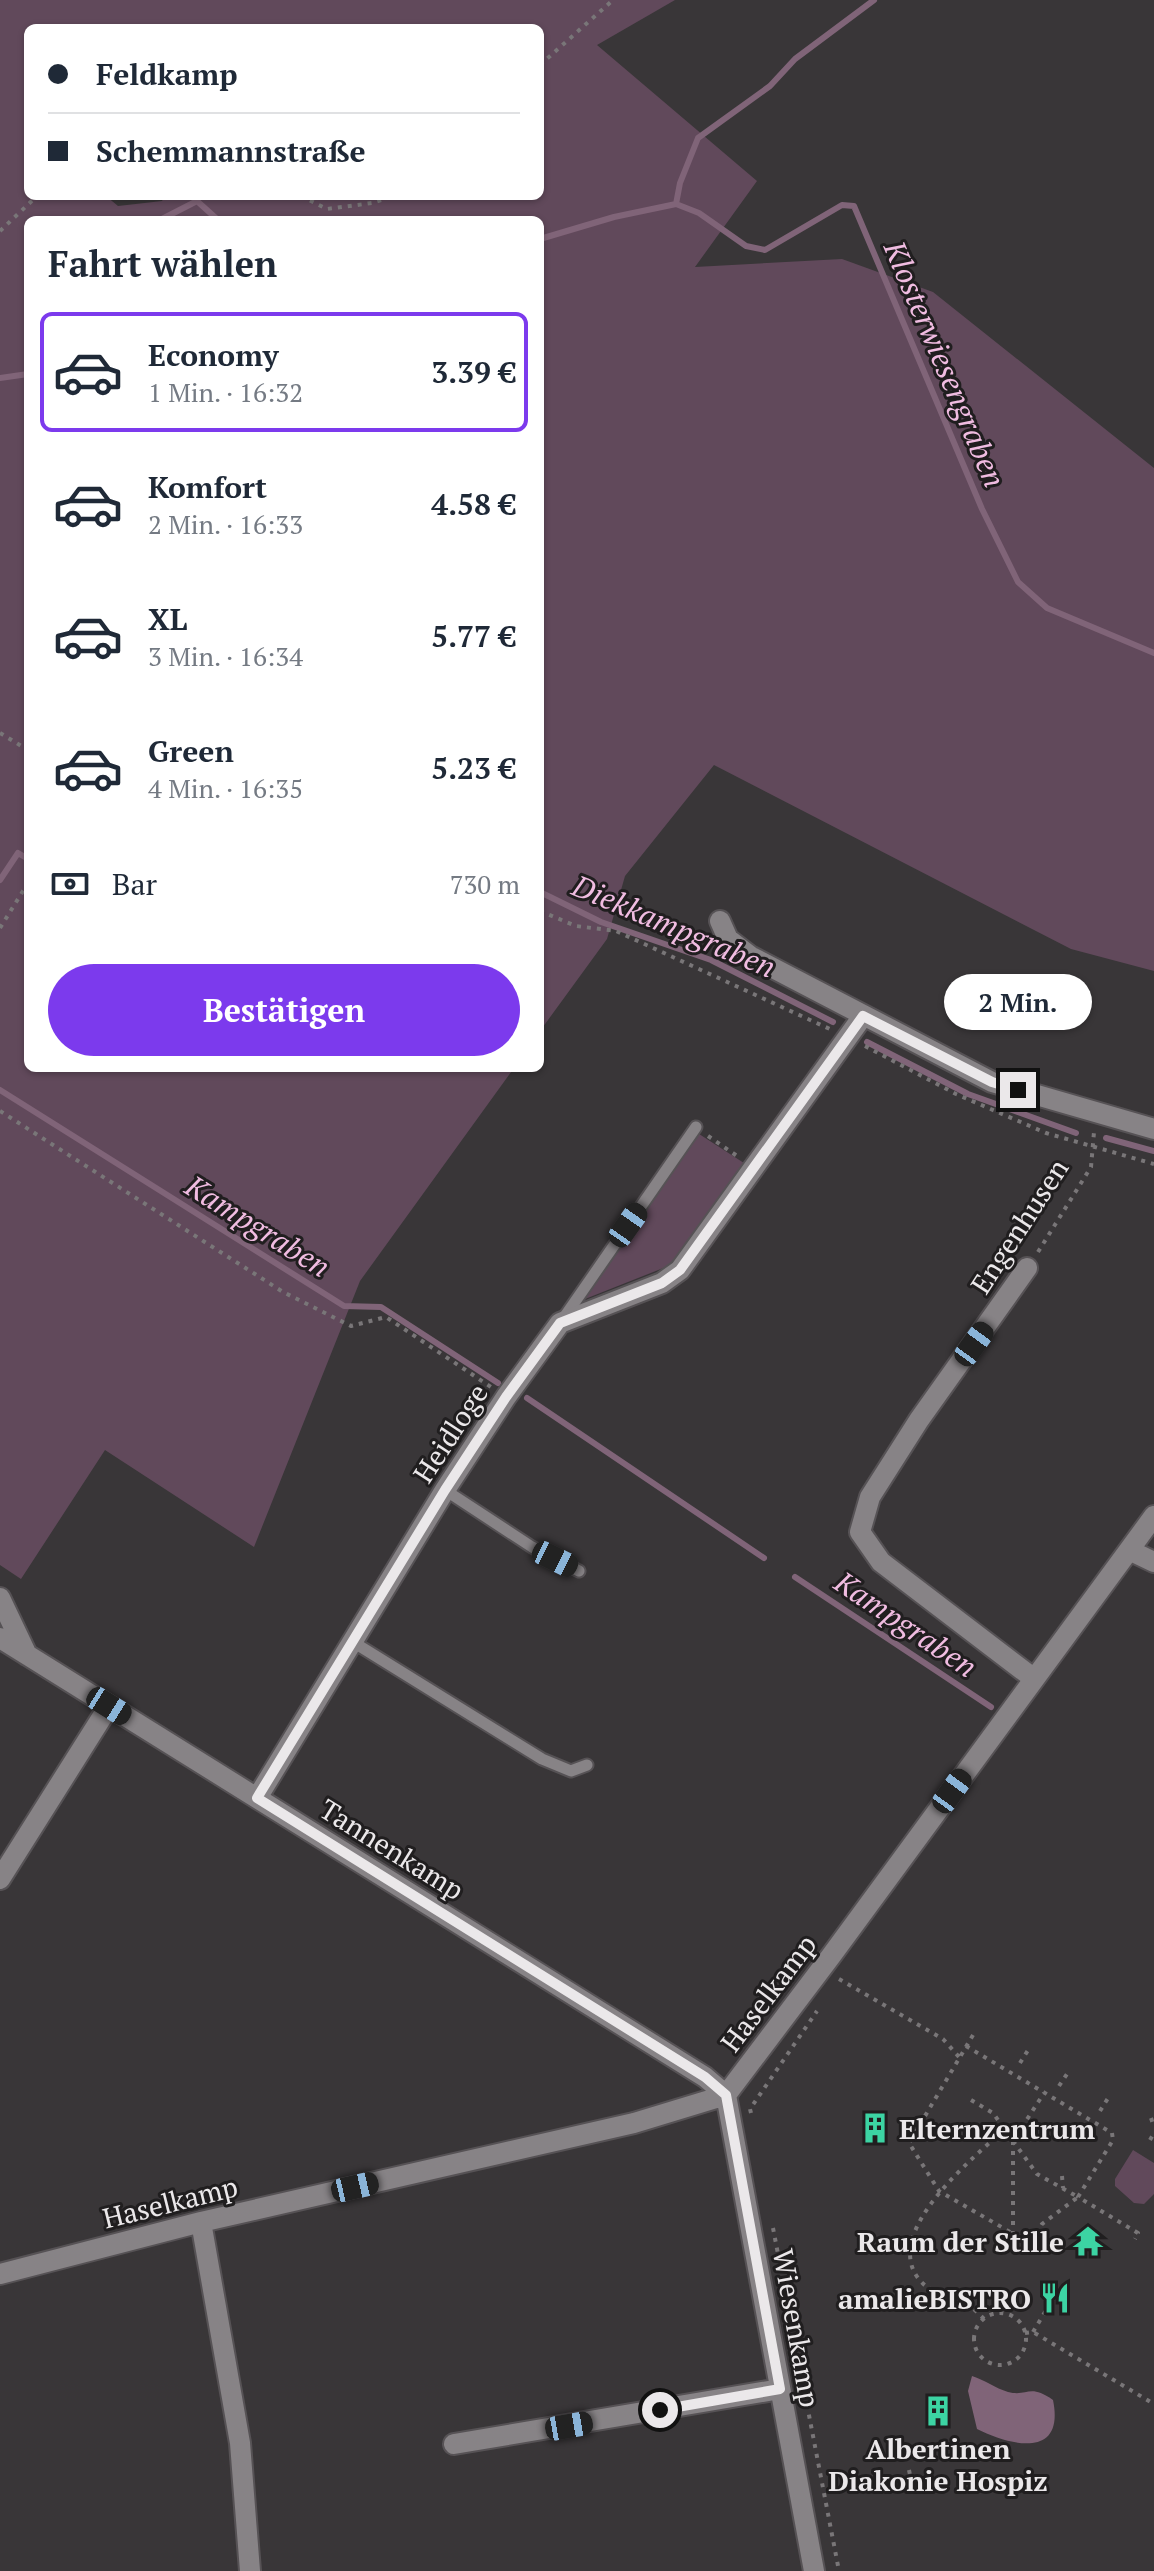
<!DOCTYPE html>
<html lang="de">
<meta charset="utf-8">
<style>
:root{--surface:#fff;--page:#f2f2f3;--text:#1f2937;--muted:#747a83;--line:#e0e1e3;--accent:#7c3aed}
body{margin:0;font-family:"PT Serif",serif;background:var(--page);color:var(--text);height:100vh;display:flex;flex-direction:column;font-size:30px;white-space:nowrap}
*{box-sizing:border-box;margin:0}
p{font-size:26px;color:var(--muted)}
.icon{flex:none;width:44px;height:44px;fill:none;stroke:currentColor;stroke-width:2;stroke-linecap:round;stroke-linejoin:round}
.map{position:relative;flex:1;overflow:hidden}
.details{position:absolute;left:24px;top:216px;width:520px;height:856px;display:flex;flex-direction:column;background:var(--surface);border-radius:12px;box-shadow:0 2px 6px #0004}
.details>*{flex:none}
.banner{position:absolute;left:24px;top:24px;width:520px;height:176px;border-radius:12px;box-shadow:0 2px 6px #0004;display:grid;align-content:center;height:176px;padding:0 24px;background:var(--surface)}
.end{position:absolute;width:36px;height:36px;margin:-18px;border:10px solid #ebe8ea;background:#111;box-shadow:0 0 0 4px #111}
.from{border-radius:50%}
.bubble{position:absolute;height:56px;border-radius:28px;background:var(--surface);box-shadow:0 2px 6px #0004;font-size:26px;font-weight:700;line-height:56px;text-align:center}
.car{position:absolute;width:24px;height:48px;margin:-24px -12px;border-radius:10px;box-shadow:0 0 6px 2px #0007;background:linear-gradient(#222 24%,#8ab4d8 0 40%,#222 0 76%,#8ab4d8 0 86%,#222 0)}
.banner b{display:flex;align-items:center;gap:28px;height:76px;font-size:30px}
.banner b+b{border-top:2px solid var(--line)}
.banner i{width:20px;height:20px;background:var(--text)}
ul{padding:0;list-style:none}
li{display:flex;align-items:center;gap:24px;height:120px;margin:0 16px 12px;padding:0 8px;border:4px solid transparent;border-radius:12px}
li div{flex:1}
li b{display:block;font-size:30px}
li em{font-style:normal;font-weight:700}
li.selected{border-color:var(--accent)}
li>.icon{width:72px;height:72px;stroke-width:1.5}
h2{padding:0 24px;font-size:36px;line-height:96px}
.pay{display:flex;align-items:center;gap:20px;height:88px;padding:0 24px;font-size:30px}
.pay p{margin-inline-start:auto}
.primary-button{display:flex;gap:16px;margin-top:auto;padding:16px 24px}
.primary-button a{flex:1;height:92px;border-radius:48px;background:var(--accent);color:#fff;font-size:32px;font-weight:700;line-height:92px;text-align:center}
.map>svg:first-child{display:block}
.green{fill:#61495b;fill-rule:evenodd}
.water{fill:#806478}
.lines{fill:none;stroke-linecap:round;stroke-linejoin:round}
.stream{stroke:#806478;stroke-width:6}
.service-casing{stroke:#565255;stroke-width:15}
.minor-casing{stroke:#565255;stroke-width:24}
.path{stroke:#797678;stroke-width:4;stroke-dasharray:4 6;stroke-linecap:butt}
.service{stroke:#878386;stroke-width:11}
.minor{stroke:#878386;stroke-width:20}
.route{stroke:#ebe8ea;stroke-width:10}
.labels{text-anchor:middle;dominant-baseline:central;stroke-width:6;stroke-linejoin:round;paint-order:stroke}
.street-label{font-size:28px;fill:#ebe8ea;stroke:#201e1f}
.poi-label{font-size:28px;font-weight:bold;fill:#ebe8ea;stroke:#201e1f;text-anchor:end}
.water-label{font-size:30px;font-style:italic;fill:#f0bce1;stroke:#201e1f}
</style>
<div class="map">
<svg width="1154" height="2571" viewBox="0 0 1154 2571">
<rect width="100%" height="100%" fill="#393638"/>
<path class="green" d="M0,0h675l-78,45 160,136 -62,86 147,-8 91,33 221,176v503l-83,-22 -357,-184 -89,111 -18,63 -67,92v-811h-512v848h486l-154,213 -106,266 -149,-97 -84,129 -21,-14zM28,28h512v168h-375l-3,5 -44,5 -12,-10h-78z
M696,1132l51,33 -66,96 -101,40z
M1133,2150l21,13v31l-10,10 -10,-1 -19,-17v-7z"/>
<path class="water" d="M972,2376c13,4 23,12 36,16 20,5 21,-9 45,8 12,59 -42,46 -76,29l-9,-38z"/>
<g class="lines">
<path class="stream" d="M676,204l23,9 47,33 19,4 77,-45 12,1 128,303 36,73 29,26 107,45
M676,204l4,-21 18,-45 72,-52 25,-27 79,-59
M160,220l37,-19 21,19
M540,239l74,-22 62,-13
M0,378l28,-4
M0,880l18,-27 10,6
M540,892l61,30 110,38 122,62
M867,1042l101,52 108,39
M0,1090l344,216 37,1 117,76
M1106,1138l48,13
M527,1398l237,160
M795,1577l196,130"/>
<g class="service-casing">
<path id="service" d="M563,1319l133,-192
M445,1490l87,57 47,24
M353,1642l189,117 29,12 16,-6"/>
</g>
<g class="minor-casing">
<path id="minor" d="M720,921l8,18 22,17 242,126 162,47
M1027,1268l-108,152 -49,77 -10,35 21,30 152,116
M1129,1550l25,12
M0,1598l27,57
M0,1638l705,439 21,18
M257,1798l188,-308 61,-93 54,-74 102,-40 18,-13 183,-254
M0,1879l109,-173
M726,2095l88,476
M201,2222l39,221 10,128
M0,2274l201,-52 433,-99 92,-28 105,-139 323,-440
M454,2444l326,-55"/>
</g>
<path class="path" d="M540,65l73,-65
M301,196l26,13 45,-6 21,-7
M0,231l37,-35
M0,733l28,17
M540,911l36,15 40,5 216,99
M0,928l28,-45
M865,1046l91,48 90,39 108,31
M0,1111l283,181 68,34 35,-9 105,70
M708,1136l32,22
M1038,1252l53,-85 3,-35
M839,1979l104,60 16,18
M973,2035l-64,108 30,48 92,53 11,-20 36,-27 -41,-23 -24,-33 31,-48
M966,2046l146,87 1,7 -35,57 60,36 -3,6
M1020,2063l10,-16
M1059,2086l10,-15
M971,2100l22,13 20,28v93
M1100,2111l10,-16
M751,2113l-1,-4 67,-98
M1151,2118l3,9
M1150,2140l4,-7
M1062,2176l1,12
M773,2228l66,343
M974 2339a26 26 0 1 1 52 0a26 26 0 1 1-52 0Z
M984,2319c-7,-7 -15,-15 -23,-20 -13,-9 -28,-1 -43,-21 -35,-47 55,-120 86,-148
M1033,2332l15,-25
M1025,2333l8,-1 121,72
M909,2470l2,10"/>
<use href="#service" class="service"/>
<use href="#minor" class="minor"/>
</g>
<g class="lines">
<path class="route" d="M660,2410l120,-21 -54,-294 -21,-18 -448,-279 188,-308 61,-93 54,-74 102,-40 18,-13 183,-254 129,66 26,8"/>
</g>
<defs>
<g id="building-bare" transform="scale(2.4)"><path d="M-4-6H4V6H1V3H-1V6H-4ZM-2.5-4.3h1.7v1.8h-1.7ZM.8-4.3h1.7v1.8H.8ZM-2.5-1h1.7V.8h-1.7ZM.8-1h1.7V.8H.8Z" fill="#3cd4a3" stroke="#201e1f" stroke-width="2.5" paint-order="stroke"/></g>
<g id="temple-bare" transform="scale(2.4)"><path d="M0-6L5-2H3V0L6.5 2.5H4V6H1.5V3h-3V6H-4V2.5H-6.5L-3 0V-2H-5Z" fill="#3cd4a3" stroke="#201e1f" stroke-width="2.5" paint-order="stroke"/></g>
<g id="restaurant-bare" transform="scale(2.4)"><path d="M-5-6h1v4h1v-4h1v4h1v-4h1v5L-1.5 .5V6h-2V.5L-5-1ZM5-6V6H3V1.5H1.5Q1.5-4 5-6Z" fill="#3cd4a3" stroke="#201e1f" stroke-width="2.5" paint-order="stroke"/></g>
</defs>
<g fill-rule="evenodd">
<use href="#building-bare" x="875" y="2128"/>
<use href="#temple-bare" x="1088" y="2241"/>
<use href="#restaurant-bare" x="1055" y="2298"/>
<use href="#building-bare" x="938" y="2411"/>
</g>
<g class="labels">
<g class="street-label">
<text transform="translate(1019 1226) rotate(-57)">Engenhusen</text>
<text transform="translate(450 1433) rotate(-57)">Heidloge</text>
<text transform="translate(392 1849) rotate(32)">Tannenkamp</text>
<text transform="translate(768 1993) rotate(-53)">Haselkamp</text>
<text transform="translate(170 2202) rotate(-14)">Haselkamp</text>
<text transform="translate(797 2328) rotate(80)">Wiesenkamp</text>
</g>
<g class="poi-label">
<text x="899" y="2128" text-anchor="start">Elternzentrum</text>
<text x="1064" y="2241">Raum der Stille</text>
<text x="1031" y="2298">amalieBISTRO</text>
<text x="938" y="2448" text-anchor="middle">Albertinen<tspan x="938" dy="32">Diakonie Hospiz</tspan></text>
</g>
<g class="water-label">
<text transform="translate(945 364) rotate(67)">Klosterwiesengraben</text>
<text transform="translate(674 926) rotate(23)">Diekkampgraben</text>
<text transform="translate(258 1226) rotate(32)">Kampgraben</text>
<text transform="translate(906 1624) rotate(34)">Kampgraben</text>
</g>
</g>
</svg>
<i class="end from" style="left:660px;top:2410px"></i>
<i class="end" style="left:1018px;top:1090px"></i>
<div class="bubble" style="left:944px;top:974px;width:148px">2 Min.</div>
<i class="car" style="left:628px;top:1225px;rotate:35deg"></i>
<i class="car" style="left:974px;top:1344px;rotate:36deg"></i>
<i class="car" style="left:555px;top:1559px;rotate:116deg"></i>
<i class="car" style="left:109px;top:1706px;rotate:122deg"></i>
<i class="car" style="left:952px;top:1791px;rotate:36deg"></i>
<i class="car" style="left:355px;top:2187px;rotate:77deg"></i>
<i class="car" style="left:569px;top:2426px;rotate:80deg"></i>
<div class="banner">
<b><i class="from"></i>Feldkamp</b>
<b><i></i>Schemmannstraße</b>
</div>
<section class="details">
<h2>Fahrt wählen</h2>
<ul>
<li class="selected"><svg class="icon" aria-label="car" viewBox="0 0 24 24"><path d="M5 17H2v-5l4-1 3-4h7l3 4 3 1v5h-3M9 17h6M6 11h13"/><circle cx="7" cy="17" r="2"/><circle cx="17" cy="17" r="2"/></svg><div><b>Economy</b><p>1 Min. · 16:32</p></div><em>3.39 €</em></li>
<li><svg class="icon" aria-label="car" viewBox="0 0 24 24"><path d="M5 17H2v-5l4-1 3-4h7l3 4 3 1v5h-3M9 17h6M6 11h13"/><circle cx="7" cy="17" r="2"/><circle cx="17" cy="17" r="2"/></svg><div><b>Komfort</b><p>2 Min. · 16:33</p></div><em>4.58 €</em></li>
<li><svg class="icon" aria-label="car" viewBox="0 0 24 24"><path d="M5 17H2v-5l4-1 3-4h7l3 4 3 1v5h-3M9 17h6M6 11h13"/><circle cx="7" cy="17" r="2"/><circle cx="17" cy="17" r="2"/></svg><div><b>XL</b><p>3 Min. · 16:34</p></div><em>5.77 €</em></li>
<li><svg class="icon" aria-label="car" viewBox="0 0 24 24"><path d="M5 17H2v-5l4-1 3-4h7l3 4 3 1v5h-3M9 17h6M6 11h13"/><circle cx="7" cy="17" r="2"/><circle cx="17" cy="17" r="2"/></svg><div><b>Green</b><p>4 Min. · 16:35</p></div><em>5.23 €</em></li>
</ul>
<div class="pay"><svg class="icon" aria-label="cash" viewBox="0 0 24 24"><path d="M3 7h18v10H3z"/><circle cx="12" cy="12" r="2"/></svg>Bar<p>730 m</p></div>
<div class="primary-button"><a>Bestätigen</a></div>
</section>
</div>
